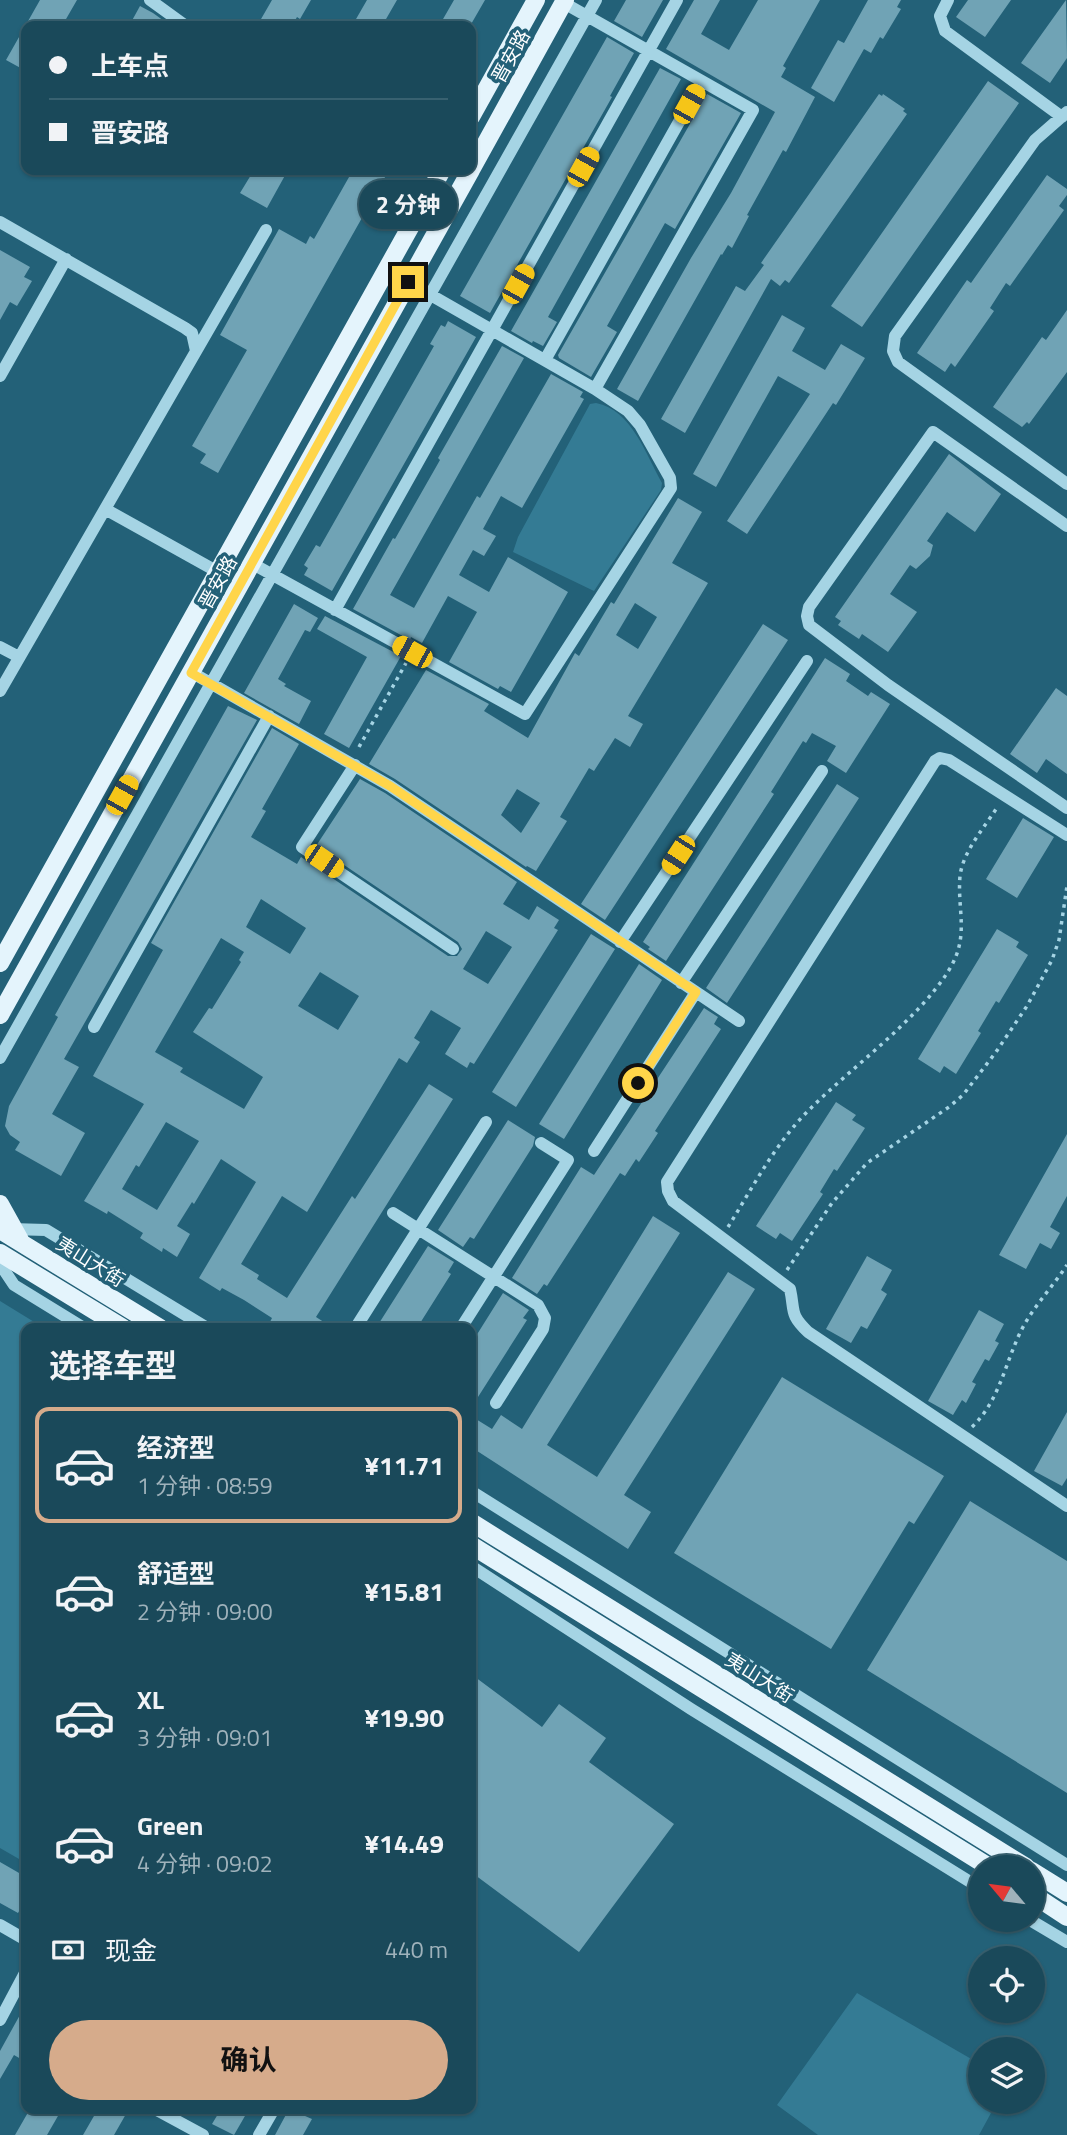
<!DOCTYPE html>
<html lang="zh">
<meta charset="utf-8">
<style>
:root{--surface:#1a495a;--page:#275363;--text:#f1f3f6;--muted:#9fb2bb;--line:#386170;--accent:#d6ab8b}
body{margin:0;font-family:"Titillium Web","Noto Sans SC",sans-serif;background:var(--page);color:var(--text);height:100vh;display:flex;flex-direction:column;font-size:26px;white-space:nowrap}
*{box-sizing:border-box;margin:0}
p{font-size:23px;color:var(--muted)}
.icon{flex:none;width:38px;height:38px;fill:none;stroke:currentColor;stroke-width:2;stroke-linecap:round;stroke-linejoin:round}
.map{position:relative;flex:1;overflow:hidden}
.panel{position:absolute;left:21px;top:1323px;width:455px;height:791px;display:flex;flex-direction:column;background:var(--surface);border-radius:14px;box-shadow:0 2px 5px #0004,0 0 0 2px var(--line)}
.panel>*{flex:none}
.guide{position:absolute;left:21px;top:21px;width:455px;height:154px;border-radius:14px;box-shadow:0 2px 5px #0004,0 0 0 2px var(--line);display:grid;align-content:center;height:154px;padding:0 28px;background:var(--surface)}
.needle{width:46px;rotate:299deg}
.controls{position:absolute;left:968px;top:1855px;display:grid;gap:14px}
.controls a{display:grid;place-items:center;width:77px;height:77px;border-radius:50%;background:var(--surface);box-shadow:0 2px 5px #0004,0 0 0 2px var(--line);font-size:35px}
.end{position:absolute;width:32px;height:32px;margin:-16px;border:9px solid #ffd54a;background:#111;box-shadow:0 0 0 4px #111}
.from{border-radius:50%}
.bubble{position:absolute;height:49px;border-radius:24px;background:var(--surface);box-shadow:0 2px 5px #0004,0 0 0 2px var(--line);font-size:23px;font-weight:700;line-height:49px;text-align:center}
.car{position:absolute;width:21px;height:42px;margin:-21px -10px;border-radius:9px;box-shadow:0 0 5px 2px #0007;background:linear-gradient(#f5c518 24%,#345 0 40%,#f5c518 0 76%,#345 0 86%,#f5c518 0)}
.guide b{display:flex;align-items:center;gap:24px;height:66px;font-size:26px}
.guide b+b{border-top:2px solid var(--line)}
.guide i{width:18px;height:18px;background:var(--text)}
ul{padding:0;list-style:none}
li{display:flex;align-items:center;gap:21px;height:116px;margin:0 14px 10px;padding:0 14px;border:4px solid transparent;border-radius:14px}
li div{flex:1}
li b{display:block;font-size:26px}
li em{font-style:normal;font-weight:700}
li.on{border-color:var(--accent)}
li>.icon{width:63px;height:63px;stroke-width:1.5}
h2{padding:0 28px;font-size:32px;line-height:84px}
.pay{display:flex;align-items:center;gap:18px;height:77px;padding:0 28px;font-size:26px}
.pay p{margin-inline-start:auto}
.button{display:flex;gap:14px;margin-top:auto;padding:14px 28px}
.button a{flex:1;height:80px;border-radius:42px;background:var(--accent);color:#111;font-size:28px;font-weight:700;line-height:80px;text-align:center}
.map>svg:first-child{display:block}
.green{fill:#347b94}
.building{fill:#70a3b5;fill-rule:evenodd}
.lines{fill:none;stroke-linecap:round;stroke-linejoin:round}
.path{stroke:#a5d4e4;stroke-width:3.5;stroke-dasharray:3.5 5;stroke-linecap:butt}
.minor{stroke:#a5d4e4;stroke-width:12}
.major{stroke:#e4f4fc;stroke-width:18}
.route{stroke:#ffd54a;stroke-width:9}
.labels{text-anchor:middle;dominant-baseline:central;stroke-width:7;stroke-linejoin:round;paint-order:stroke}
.street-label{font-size:19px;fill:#fff;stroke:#236178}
</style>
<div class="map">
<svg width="1067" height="2135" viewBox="0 0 1067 2135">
<rect width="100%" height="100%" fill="#236178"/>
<path class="green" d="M596,403c36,7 50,52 66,80l-1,7 -67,101 -81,-39 5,-15 72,-133z
M0,1301l44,27h-18v535l-26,-15z
M857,1993l123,71v38h17l-18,33h-161l-41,-30z"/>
<path class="building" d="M40,0h37l-15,26h-36v45l-20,-11z
M272,0h39l-11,19 -3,-2 -5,9h-35z
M367,0h30l-15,26h-30z
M454,0h31l-15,26h-31z
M626,0h37l-21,37 -28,-16z
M694,0h26l-19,34 28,16 29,-50h62l-37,66 3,2 -5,9 34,20 -29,55 -3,-2 -36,65 2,1 -17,32 -4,-3 -6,10 -1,-1 -83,147 -21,-12 74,-131 40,-65 44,-81 -109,-63z
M868,0h33l-4,7 4,2 -18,30 -3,-2 -9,16 -7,-4 -30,53 -23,-14 27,-48 6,3z
M968,0h43l-26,37 -29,-20z
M1066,0l1,58 -17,25 -29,-20z
M140,6l13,7 18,13h-42z
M607,37l27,16 -24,43 2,1 -122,216 -30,-17z
M660,68l21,11 -133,238 9,5 -14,24 -10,-5 -1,2 -21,-12z
M988,81l31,22 -157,224 -31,-21z
M707,94l34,19 -66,116 -10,-6 -58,103 10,6 -26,45 -32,-19 -1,-3z
M879,94l3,2 1,-2 22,15 -2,2 4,3 -118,169 -4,-3 -5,6 -9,-7 -86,154 -24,-14 75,-133 9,5 19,-26 -3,-2z
M254,170h34l-21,38 -27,-15z
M353,170h36l-171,303 -18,-10 6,-9 -14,-8 55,-96 -27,-15 59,-106 27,15 4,-8 4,3z
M1047,175l20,14v6l-8,11 5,4 -54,76 -4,-3 -16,25 4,3 -39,56 -4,-4 -6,9 -28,-19 50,-73 4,3z
M0,250l30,17 -6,10 8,4 -15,25 -7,-4 -10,18z
M1067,310v62l-38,52 -2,-2 -5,5 -29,-20 49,-70 4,3z
M782,315l23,13 -13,23 33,19 16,-26 24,14 -29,47 -3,-2 -86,131 -20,-13 83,-127 -32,-18 -62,111 -23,-13z
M448,321l28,16 -144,254 -28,-16 4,-7 -4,-3 12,-20 4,2 114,-201 -4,-2 11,-19 4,2z
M502,346l22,12 -134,237 24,13 63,-112 3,2 71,-124 32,18 -3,5 4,2 -62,109 -21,-12 -18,33 13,7 -12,20 -11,-6 -14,25 30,17 19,-35 60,35 -57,100 -11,-6 -2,3 -49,-27 28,-50 -29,-16 -26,47 -11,-6 -1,3 -57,-31 40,-71 2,1 45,-79 -2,-2z
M949,454l52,40 -26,38 -28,-20 -20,29 6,4 -3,11 -14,13 -6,-4 -20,29 27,18 -29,40 -26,-18 -3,5 -21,-14 3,-4 -6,-4z
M678,498l24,14 -30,51 36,20 -80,133 15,8 -13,23 -15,-9 -21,33 -5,-3 -29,49 7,4 -31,50 -9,-5 -1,1 -131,-88 -26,-15 57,-94 63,34 -5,7 44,27 47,-85 4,3 32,-54 3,2zM635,603l22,14 -19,32 -22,-14zM517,789l23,14 -19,30 -20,-18z
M294,604l24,14 -8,14 -5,-2 -27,49 8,5 -2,2 27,15 -12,23 -55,-31z
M325,616l76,40 -52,92 -25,-14 43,-77 -50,-28z
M763,624l25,16 -183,280 -24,-16z
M825,658l25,16 -4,7 22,15 3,-4 19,12 -44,69 -19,-12 9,-15 -24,-13 -6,10 -3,-2 -32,51 3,2 -108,167 -18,-12 2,-2 -7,-5z
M1056,688l11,8v78l-21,-15 -9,14 -27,-19z
M228,706l29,14 -193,339 15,8 -27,47 33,19 -24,43 -46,-26 5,-8 -10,-7 -5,-9 4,-20 49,-89 -3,-2z
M272,728l27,16 -37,65 4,2 -15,26 46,27 4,-7 147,99h9l5,-7 -4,-7 -142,-96 44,-67 25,14 132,89 -14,22 26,16 8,-14 22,14 -5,8 4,2 -84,134 -4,-2 -3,6 -22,-14 16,-26 -30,-18 -17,28 6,4 -13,21 -8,-5 -92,154 -25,-16 -41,68 18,11 -2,4 30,19 65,-102 3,3 74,-115 24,15 -137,218 17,11h-53l-10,-6 2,-4 -28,-18 -22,-12 -2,3 -21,-13 57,-96 -35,-23 -27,45 -2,-2 -15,24 13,8 -13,23 -14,-9 -1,4 -22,-14 3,-5 -35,-22 -1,3 -23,-13 60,-97 -51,-28 70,-126 -12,-7zM261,899l45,29 -16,26 -44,-27zM486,931l26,16 -24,37 -25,-15zM221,938l23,14 -5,8 2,2 -29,47 -3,-1 -16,24 70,45 -19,32 -64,-37 3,-4 -28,-16zM320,972l39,24 -21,34 -40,-24zM166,1122l33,19 -42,69 -35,-21 14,-24 3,2z
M837,784l22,14 -132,205 -21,-15z
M1023,818l31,19 -37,61 -31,-19z
M997,929l22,13 -3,5 12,8 -29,48 -3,-2 -18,30 3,2 -25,41 -12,-8 -4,7 -22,-14z
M591,934l24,15 -99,158 -24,-15z
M639,964l23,16 -98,159 -25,-15z
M704,1008l14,9 -4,7 7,5 -66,102 3,2 -19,29 -3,-3 -11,17 -5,-3 -73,113 -3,-2 -7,10 -25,-16 69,-111 13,8z
M836,1102l20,13 -4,5 13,8 -28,43 -3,-2 -14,23 3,2 -31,47 -12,-8 -4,6 -20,-13z
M508,1120l27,17 -2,9 -59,93 -4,-2 -7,10 -25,-17z
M1067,1134v62l-17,31 10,6 -9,16 -11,-6 -14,26 -27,-14z
M653,1216l27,17 -133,212 50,32 131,-205 27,17 -131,206 27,17 -23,37 -157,-102v-31l21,13 9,-14 21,14z
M428,1246l26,16 -6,10 3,2 -34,54h-41z
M867,1256l25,14 -11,20 6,4 -20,35 -6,-3 -10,17 -25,-14z
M503,1293l26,17 -6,8 4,2 -56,88v-64z
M979,1310l25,14 -9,17 4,2 -10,18 -4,-2 -13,23 4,2 -10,19 -4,-3 -9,15 -25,-14z
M782,1377l162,99 -30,48 -5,-3 -78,128 -157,-96z
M1067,1412v66l-5,8 -28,-15z
M970,1501l97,60v232l-200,-123z
M471,1674l71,53 17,-23 47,34 -17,24 85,62 -95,128 -108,-80z
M0,1862l26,15v22l-8,14 -18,-10z
M26,2004v58l-12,-7 -14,24v-28z
M30,2109h32l-15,26h-32z
M98,2109h18l10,5 -12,21h-31z
M221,2109h28l-15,26 -22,-11z
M289,2109l23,10 -9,16h-28z"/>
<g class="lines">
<path class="path" d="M359,747l47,-84
M728,1227c25,-40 48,-85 82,-118 43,-43 108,-89 139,-139 21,-34 8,-59 11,-94 3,-25 25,-49 38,-70
M787,1270l45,-67 35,-40 82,-56 14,-12 33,-43 31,-46 25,-46 7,-20 8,-54
M972,1427c29,-28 33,-66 51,-100 12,-22 30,-41 44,-62"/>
<path class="minor" d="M150,0l36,26
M948,0l-8,16 5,15 117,86
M564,3l189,107 -158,279
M1067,112l-32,28 -140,196 -2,15 5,11 169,122
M0,222l185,106 7,5 4,18
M545,360l157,-279
M0,376l66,-117
M105,509l113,63
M1067,526l-134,-94 -124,175 -2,9 2,9 79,60 179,123
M251,563l274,151 146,-226 -1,-10 -30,-53 -12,-14 -33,-22 -187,-107
M335,610l342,-610
M0,647l19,10
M191,672l199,114 349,235
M0,691l266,-461
M355,765l-53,82 151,102
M1067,835l-118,-75 -9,-2 -5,3 -268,421 1,9 5,10 117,88c5,22 -1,25 18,43l259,174
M620,942l187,-281
M681,983l141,-212
M94,1027l175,-311
M0,1058l596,-1058
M594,1151l102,-159
M393,1213l145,92 7,13 -2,11 -47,74
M11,1229l35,1 161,98
M0,1264l14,21 70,43
M358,1324l128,-202
M461,1328l107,-168 -27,-17
M471,1491l596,374
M471,1566l220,143 289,179
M1030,1920l37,22
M0,1925l26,15
M0,2020l26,-49
M155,2109l48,26
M259,2135l15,-26"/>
<path class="major" d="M471,117l65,-117
M471,170l94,-170
M0,963l442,-793
M0,1015l471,-845
M0,1204l20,36
M0,1230l160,98
M0,1253l123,75
M471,1522l555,345
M471,1545l518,322
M1032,1871l35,22
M1032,1894l35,23"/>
</g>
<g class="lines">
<path class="route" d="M408,282l-217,391 199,113 306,206 -58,91"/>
</g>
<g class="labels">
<g class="street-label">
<text transform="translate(510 56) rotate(-61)">晋安路</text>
<text transform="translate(217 582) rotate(-61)">晋安路</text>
<text transform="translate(91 1261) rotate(32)">夷山大街</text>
<text transform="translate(760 1677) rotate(32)">夷山大街</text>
</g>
</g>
</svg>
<div class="controls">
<a><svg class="needle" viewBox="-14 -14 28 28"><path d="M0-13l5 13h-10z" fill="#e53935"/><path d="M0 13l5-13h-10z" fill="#9fb2bb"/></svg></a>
<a><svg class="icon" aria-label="locate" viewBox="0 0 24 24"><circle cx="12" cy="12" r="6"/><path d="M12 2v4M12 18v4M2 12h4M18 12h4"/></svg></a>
<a><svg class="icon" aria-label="layers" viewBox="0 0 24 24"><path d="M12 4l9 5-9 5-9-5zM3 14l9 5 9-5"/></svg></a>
</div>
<i class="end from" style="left:638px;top:1083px"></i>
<i class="end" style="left:408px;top:282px"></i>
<div class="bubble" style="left:359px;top:180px;width:98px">2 分钟</div>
<i class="car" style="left:689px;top:104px;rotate:29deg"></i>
<i class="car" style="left:583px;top:167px;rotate:29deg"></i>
<i class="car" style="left:518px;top:284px;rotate:29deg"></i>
<i class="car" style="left:412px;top:652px;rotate:299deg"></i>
<i class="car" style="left:122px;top:795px;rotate:29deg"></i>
<i class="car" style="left:678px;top:855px;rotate:213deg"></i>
<i class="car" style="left:324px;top:861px;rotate:124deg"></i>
<div class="guide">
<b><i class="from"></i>上车点</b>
<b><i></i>晋安路</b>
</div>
<section class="panel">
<h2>选择车型</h2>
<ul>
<li class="on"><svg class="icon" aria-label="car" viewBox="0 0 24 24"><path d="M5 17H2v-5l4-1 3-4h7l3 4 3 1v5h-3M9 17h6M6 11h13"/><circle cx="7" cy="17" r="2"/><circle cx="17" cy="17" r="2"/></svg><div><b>经济型</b><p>1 分钟 · 08:59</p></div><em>¥11.71</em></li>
<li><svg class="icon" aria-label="car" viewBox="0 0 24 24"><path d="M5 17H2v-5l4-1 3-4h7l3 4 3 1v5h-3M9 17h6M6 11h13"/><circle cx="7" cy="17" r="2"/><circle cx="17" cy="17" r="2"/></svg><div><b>舒适型</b><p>2 分钟 · 09:00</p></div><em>¥15.81</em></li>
<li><svg class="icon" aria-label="car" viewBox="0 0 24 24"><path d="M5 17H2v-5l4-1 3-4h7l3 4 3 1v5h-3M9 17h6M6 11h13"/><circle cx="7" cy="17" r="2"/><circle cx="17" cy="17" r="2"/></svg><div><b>XL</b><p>3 分钟 · 09:01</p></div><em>¥19.90</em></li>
<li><svg class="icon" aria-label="car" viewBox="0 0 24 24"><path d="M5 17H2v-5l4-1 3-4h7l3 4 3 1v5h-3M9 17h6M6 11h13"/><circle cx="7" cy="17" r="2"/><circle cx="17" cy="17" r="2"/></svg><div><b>Green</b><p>4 分钟 · 09:02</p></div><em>¥14.49</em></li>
</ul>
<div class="pay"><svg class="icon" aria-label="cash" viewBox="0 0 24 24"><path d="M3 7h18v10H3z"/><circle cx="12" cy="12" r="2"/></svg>现金<p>440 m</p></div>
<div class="button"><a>确认</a></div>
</section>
</div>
